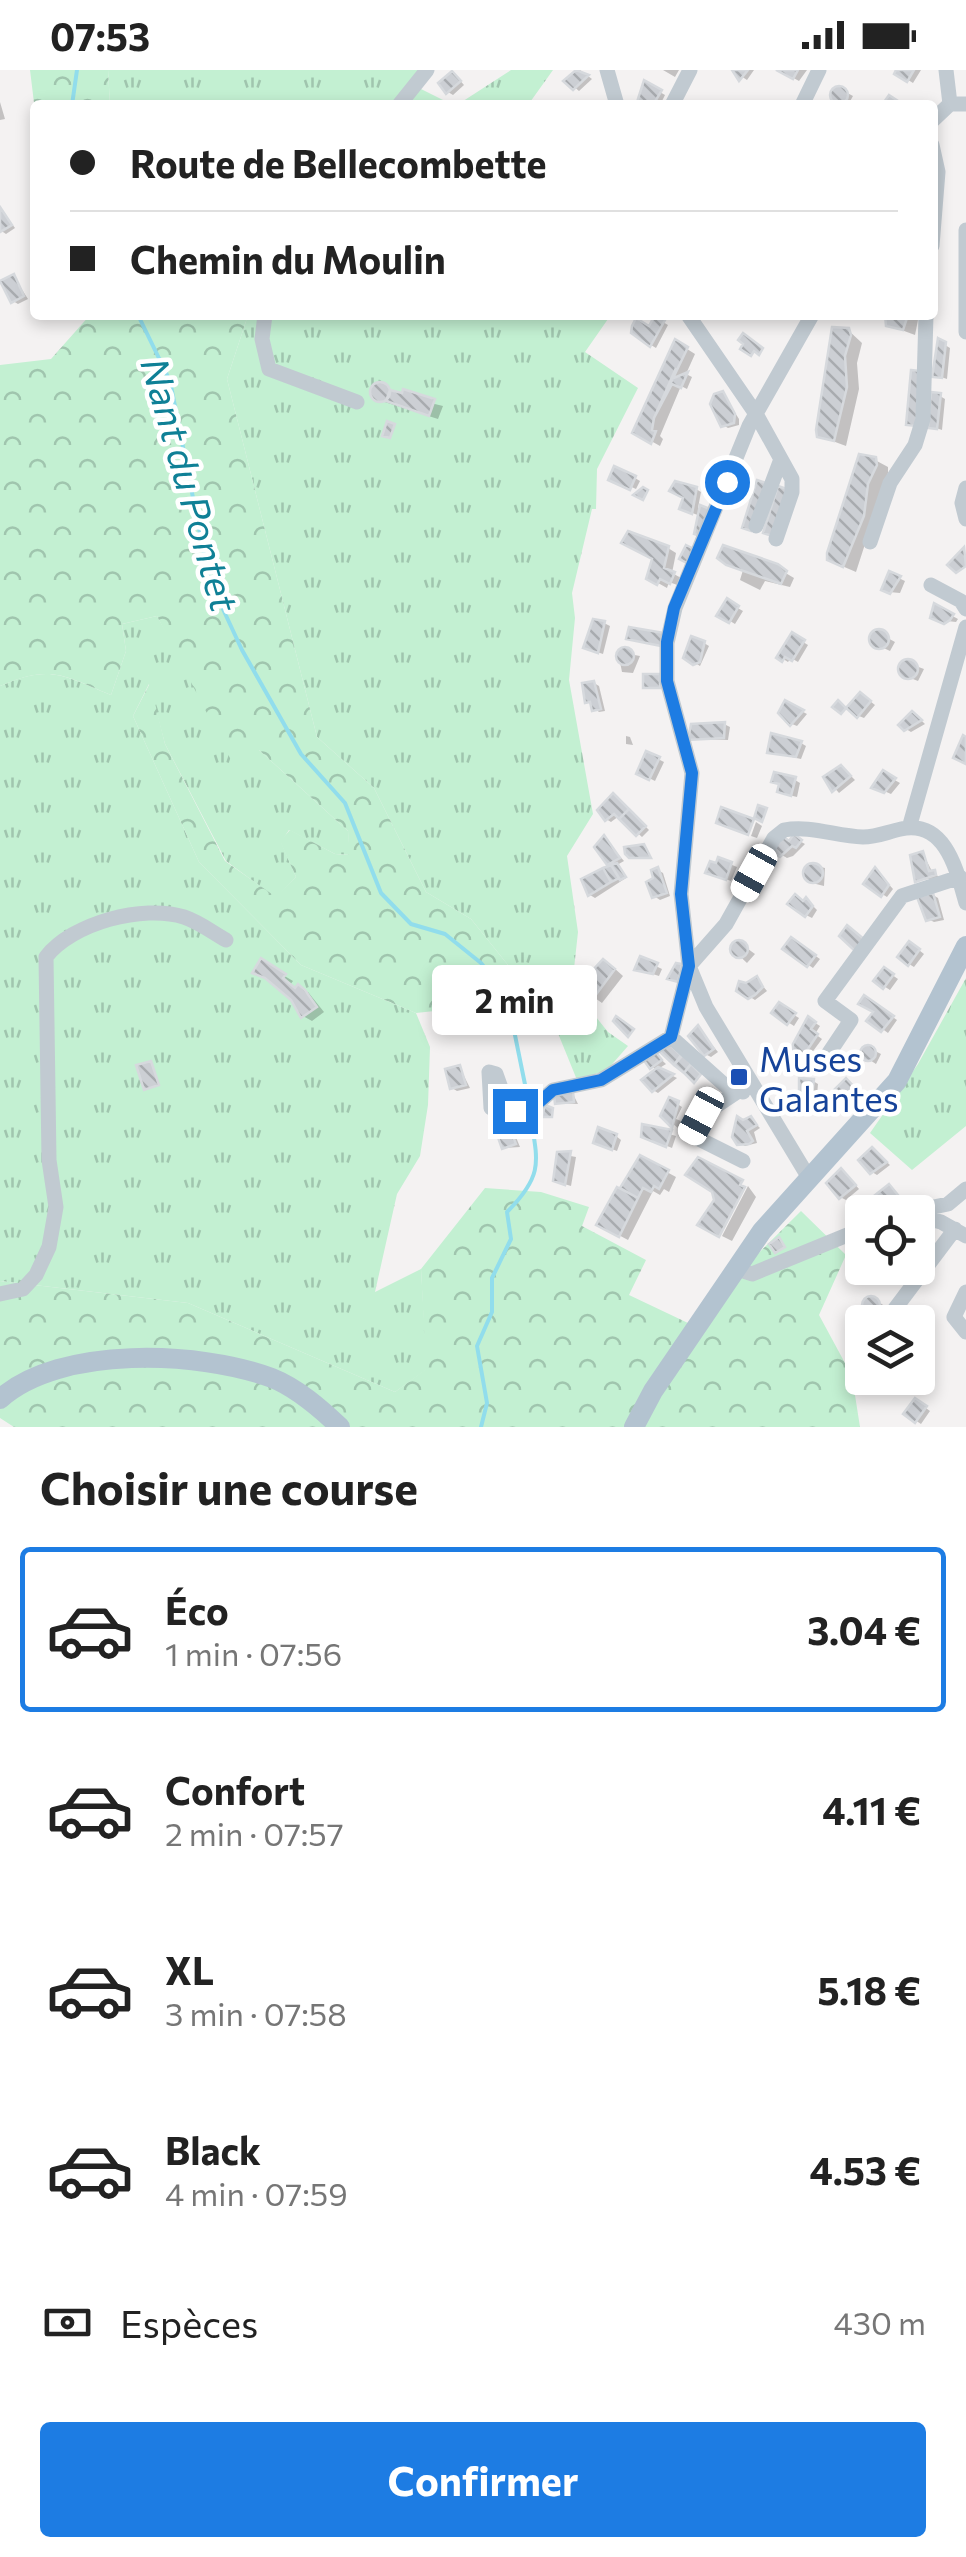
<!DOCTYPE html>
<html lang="fr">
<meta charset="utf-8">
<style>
:root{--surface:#fff;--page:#f6f6f6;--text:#222;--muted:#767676;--line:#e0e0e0;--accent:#1d7ce3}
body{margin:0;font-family:Commissioner,sans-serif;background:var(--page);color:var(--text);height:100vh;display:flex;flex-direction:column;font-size:38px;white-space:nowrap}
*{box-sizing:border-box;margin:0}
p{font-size:32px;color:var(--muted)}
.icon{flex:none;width:55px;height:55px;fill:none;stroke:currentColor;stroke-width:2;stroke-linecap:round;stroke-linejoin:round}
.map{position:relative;height:1357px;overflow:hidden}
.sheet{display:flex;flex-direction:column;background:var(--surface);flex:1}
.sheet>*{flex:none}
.top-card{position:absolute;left:30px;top:30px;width:908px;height:220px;border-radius:10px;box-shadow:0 5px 15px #0003;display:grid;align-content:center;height:220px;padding:0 40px;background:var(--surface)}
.buttons{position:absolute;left:845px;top:1125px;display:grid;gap:20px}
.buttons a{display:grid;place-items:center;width:90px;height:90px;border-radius:10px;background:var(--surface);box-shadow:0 5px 15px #0003;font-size:50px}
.end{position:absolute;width:45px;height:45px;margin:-22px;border:12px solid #1d7ce3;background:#fff;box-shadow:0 0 0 5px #fff}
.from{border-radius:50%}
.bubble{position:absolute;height:70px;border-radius:10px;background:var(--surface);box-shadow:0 5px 15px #0003;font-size:32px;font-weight:700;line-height:70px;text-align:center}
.car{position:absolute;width:30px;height:60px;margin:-30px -15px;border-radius:12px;box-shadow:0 0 8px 2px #0007;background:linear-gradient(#fff 24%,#345 0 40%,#fff 0 76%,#345 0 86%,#fff 0)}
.top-card b{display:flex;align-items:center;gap:35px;height:95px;font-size:38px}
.top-card b+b{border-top:2px solid var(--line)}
.top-card i{width:25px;height:25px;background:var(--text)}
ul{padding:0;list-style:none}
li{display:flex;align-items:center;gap:30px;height:165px;margin:0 20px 15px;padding:0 20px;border:5px solid transparent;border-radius:10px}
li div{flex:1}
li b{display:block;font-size:38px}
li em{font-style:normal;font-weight:700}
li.on{border-color:var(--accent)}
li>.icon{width:90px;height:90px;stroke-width:1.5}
h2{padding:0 40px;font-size:45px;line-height:120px}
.pay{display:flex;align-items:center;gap:25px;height:110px;padding:0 40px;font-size:38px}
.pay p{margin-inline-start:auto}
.action{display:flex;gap:20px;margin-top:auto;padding:20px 40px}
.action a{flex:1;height:115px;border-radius:10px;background:var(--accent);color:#fff;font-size:40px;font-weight:700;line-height:115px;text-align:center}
.status{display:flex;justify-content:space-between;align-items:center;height:70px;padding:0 50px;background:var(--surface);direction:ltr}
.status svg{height:28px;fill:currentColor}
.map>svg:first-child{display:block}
.grass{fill:url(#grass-tufts)}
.forest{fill:url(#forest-crowns)}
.shadow{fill:#0003}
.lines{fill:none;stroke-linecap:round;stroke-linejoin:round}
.stream{stroke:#91ddec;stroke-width:4}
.building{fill:url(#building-back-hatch);stroke:#d6d9dd;stroke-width:2.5}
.minor{stroke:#c1cad1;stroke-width:15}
.major{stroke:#b3c3d0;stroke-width:20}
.route{stroke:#1d7ce3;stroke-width:12}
.transit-dot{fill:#1a4fb4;stroke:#fff;stroke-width:4}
.labels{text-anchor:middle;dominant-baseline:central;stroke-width:9;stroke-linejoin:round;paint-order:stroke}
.transit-label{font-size:35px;fill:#164399;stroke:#fff;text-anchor:start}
.water-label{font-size:38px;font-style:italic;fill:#0f8096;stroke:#fff}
</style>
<div class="status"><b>07:53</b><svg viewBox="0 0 49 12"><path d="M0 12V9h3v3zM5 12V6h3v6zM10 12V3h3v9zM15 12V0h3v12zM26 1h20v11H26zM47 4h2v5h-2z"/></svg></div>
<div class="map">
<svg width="966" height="1357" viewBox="0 0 966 1357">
<defs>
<pattern id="grass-tufts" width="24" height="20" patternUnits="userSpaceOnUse" patternTransform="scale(2.5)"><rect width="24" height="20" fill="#c3f0d2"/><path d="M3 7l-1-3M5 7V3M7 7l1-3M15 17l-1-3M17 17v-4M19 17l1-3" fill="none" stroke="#a0c5ae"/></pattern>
<pattern id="forest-crowns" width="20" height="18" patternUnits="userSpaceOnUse" patternTransform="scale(2.5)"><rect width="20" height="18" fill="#c3f0d2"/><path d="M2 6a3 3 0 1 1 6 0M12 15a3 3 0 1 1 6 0" fill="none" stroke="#a0c5ae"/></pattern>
<pattern id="building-back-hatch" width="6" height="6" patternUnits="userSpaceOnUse" patternTransform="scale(2.5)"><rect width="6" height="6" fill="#cccfd4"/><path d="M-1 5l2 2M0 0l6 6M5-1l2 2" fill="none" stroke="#a8abaf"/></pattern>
</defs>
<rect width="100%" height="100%" fill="#f4f2f2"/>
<path class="grass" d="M108,0h316l-13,14 42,21h-343z
M511,0h42l-25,35h-71z
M248,245h358l2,4 -23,33 53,36 -41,81 -1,40h-4l-20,84 3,25 -6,62 24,134 -26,42 11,76 -6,55 36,45 20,14 -21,24 -30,10 -24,-59 -82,-102 -45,-27 -52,-104 -57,-51 -90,-358z
M157,546l36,64 66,70 89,81 2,24 -15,-1 -46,-24 -8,12 15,35 -20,21 -50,-37 -61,-117 -16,-60 -16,32 66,146 102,103 115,48 14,34 -2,58 -8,51 -23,38 -22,98 46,-23 6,100 -32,23 -207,-89 -188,-22v-595c50,-22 63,-11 111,9l15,-44 -4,-27z
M966,908v148l-54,44 -42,-37 48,-69z"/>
<path class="forest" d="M30,0h78l2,35h-75v6z
M90,245h158l-21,64 90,358 57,51 52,104 45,27 82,102 -44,-18 -93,10 -115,-48 -102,-103 -66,-146 17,-33 15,61 60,117 51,36 20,-20 -16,-36 10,-11 45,24 14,1 -1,-24 -89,-81 -28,10 -74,-144 -35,8 4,27 -15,44c-48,-20 -60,-31 -111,-9v-321l51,-6z
M485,1118l56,4 48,15 -7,19 64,34 -17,35 59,28 113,-112 45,44 -27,60 33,61 8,51h-846l-14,-9v-137l188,22 207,89 31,-23 -5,-100z"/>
<path class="shadow" d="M580,0l12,9 -13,12 -12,-10z
M663,0h16l-4,7z
M732,0h22l-7,10z
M779,0h28l-8,11z
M899,0h22l-8,13 -16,-10z
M457,7l7,8 -11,10 -5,-3z
M646,14l19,11 -5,10 -20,-4z
M836,17l17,9 -5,9 -16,-6z
M0,32l5,17 -5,1z
M0,138l15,20 -9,6 -6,-4z
M14,207l14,22 -10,5 -5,-3z
M888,245h31l-4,20 -27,-10z
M656,248l12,7 -12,23 -5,-3 -1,-15z
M848,260l14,13 -5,20 2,26 -13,57 -27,-10z
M676,272l19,12 -9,20 6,3 -5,12 -6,-3 -21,50 3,3 -3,7 -25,-14z
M945,275l5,3 -3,31 -12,-4z
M378,313l16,11 49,12 -5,13 -66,-21z
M723,324l16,25v6l-11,3 -5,-3z
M940,326l5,3 -3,31 -12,-4z
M875,390l13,7v6l-32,99 -14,-6z
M635,408l5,3 -4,8 -20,-9z
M696,419l5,3 -3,16 11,4 -6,5 -16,-6z
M668,478l8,5 -4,20 11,6 -3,7 -11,-4 -2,6 -18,-10z
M762,489l32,19 -4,9 -25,-6 -5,9 -20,-10 3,-10z
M890,504l15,7 -5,12 -11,-1z
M727,532l16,9 -8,13 -15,-9z
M936,537l22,12 -2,3 -17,-2z
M604,553l6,3 -7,28 -12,-4z
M875,561l20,11 -5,9 -19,-9z
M793,566l15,9 -10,17 -7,-4 -3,4 -8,-5z
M704,573l5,3 -9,20 -14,-9z
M618,582l22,4 -7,17 -11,-1z
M905,592l19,7 -6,12 -18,-7z
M594,613l5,3 6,25 -6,1 -11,-10z
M866,628l9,7 -11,13 -5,-2z
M786,633l21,11 -10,12 -5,-2z
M918,647l7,7 -14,8 -5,-3z
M724,654l6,3 -2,13 -37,-1z
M626,666l4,1 3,8 -7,-1z
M801,673l5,3 -5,13 -32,-7z
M648,684l16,8 -9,19 -16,-8z
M846,701l9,9 -16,13 -13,-15z
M884,704l16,9 -9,11 -16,-7z
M795,710l5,3 -3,14 -12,-3z
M619,730l30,30 -7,7 -23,-21 -8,6 -5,-3z
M756,752l6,4 -5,12 -6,-2z
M794,768l11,6 -12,12 -6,2 -12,-7z
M605,769l19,22 -7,4 9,13 -31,20 -5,-3 25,-29 -6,-3z
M923,784l10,19 8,5 -23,2z
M720,790l17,7 -6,14 -17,-6z
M808,794l17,4 -1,18 -16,-4z
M658,800l5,3 7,23 -10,4 -6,-4z
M876,800l17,19 -6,8 -21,-13z
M933,825l5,3 6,22 -10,2 -6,-3z
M807,830l10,10 -5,8 -6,-3z
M792,870l28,19 -7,9 -28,-19z
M737,871l18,13 -8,9 -16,-15z
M915,877l9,7 -10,13 -5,-3z
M641,889l21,10 -3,7 -22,-7z
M261,892l32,19 -3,4 6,5 12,2 16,20 -12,9 -9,-5 -23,-29 -25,-15z
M613,897l10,9 -21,27 -20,-14z
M885,900l13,9 -8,11 -14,-9z
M757,909l10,12 -12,9 -16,-10z
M865,928l32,22 -9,13 -18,-13 6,-9z
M779,936l20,12 -5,8 -20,-13z
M809,949l11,7 -5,8 7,5 -14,19 -13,-8z
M698,958l20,24 -7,5 -6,-3z
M865,976l16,8 -5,10 -14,-9z
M654,983l12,11 -8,5 19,9 -19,15 -5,-3 4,-20 -5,-3z
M460,998l10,20 -13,3 -5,-3z
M813,1011l5,3 -2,21 -22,-4z
M851,1014l7,8 -10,10 -6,-3z
M573,1024l5,10 -21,-1z
M671,1030l11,7 -6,12 5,2 -3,7 -15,-12z
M523,1046l9,17 -9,3 -5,-3z
M498,1047l15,13 7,17 -16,1z
M751,1049l9,9 -6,4 3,11 -12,3 -6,-3z
M645,1057l31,9 -4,12 -22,-9z
M616,1066l5,4 -4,11 -16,-6z
M560,1084l16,3 -5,29 -10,-3z
M878,1084l12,11 -13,10 -5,-3z
M641,1088l35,19 -7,15 -5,-3 -4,6 -7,-4 -25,49 -28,-15z
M846,1104l13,15 -13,11 -6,-3z
M748,1116l8,11 -24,44 -10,-5z
M894,1120l8,9 -11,9 -6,-3z
M873,1228l13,9 -10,10 -13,-9z
M920,1238l14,14 -8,6 -13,-14z
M916,1331l14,10 -9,13 -15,-10z"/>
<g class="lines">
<path class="stream" d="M72,35l5,-35
M138,245l32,66 39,198 33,71 59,104 44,49 36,90 30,31 34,10 36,29 26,33 22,108
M481,1357l6,-24 -10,-57 15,-34v-34l19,-39 -4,-27c37,-37 31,-50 23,-98"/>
</g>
<path class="building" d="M576,0l13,5 -16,15 -10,-9z
M732,0h16l-9,11z
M776,0h22l-5,9z
M896,0h18l-7,12 -13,-8z
M452,1l9,10 -15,13 -8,-11z
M644,10l18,10 -9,15 -16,-3z
M830 25a9 9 0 1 1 18 0a9 9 0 1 1-18 0Z
M889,25l12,8 -1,2h-18z
M0,137l12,18 -12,7z
M14,204l10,22 -13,7 -11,-22z
M655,245l10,5 -15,27 -19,-14 1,-7 4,-8 13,8z
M885,245h23l-5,15 -17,-4z
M832,257l17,1 2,7 -6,21 2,31 -13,54 -17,-4 -1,-7z
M743,263l20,15 -4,7 -5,-4 -3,5 -11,-7 3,-5 -5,-4z
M938,268l8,4 -4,36 -10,-1z
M675,269l13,8 -34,71 -2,12 4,1 -5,13 -19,-11z
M676,298l-2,10 14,-6 -7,16 -9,-4 -18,34z
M911,300l10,1 -5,55 -10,-1z
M370 322a10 10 0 1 1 20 0a10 10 0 1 1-20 0Z
M403,319l32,10 -6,17 -43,-15 4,-11 12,3z
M723,321l12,23 -1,9 -13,4 -11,-23 4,-10z
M931,322l10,1 -4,36 -9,-1z
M387,351l8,3 -5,14 -8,-2z
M859,384l17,3 1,8 -9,19 -4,32 -21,51 -16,-7v-7z
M614,396l22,10 -6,14 -22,-10z
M757,410l9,3 -15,48 -9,-3z
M675,411l22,6 -5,27 -13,-5 4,-11 -14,-7z
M778,416l9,3 -15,47 -9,-3z
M643,417l5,3 -5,10 -10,-5z
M700,435l10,4 -10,27 -6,-2z
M628,461l41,15 -5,22 11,4 -5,12 -10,-5 -3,6 -11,-6 6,-20 -31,-16z
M686,475l8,4 -7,14 -8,-4z
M723,475l55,19 9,7 -6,13 -55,-19 -9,-7z
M964,477l2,19 -10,7 -9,-8z
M889,501l12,5 -11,18 -9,-4z
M727,528l12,8 -10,17 -13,-7z
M934,533l20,11 -4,6 -6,4 -14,-6z
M593,549l12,2 -7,32 -15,-5z
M629,557l35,6 -3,13 -35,-7z
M869 569a10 10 0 1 1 20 0a10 10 0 1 1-20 0Z
M792,562l13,8 -13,21 -7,-4 -3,5 -6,-4z
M691,566l14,5 -5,21 -7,3 -10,-7z
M616 586a9 9 0 1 1 18 0a9 9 0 1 1-18 0Z
M898 599a10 10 0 1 1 20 0a10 10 0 1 1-20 0Z
M643,604h17v14h-17z
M594,611l7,28 -9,2 -2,-9 -5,1 -3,-20z
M860,622l11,9 -14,17 -11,-10z
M785,630l19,10 -14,16 -12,-13z
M838,630l8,8 -5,6 -9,-7z
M912,641l10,9 -18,11 -6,-6z
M725,652l-1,16 -36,2 3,-16z
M771,663l31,8 -6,16 -29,-4z
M963,665l3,2v27l-13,-6z
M646,681l14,6 -11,23 -13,-6z
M841,695l10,11 -19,16 -9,-15z
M883,700l13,8 -12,15 -13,-5z
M774,702l22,5 -5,19 -14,-4 2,-8 -8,-2z
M613,723l16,16 -10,10 -5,-5 -9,7 -8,-11z
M758,735l9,3 -5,14 -8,-4z
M721,737l33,12 -6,16 -32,-12z
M629,739l17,17 -10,10 -17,-17z
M794,764l8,6 -6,8 -4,-2 -12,11 -8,-5 9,-17 8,6z
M604,765l16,23 -13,7 -13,-18z
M644,774l7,14h-22l-4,-4 -1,-7z
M923,781l6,20 6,-1 1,5 -21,7 -5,-27z
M718,787l14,5 -6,18 -21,-7 5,-12 6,2z
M803 803a10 10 0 1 1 20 0a10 10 0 1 1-20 0Z
M617,793l9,14 -6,3 -9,-15z
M611,795l8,13 -8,4 -8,-14z
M658,797l9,26 -15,5 -6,-16 7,-4 -2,-8z
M875,797l14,18 -8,12 -18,-13z
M603,798l8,14 -23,14 -7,-17z
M933,823l7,24 -14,4 -9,-24z
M795,824l8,7 3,-4 7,9 -8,11 -18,-13z
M847,855l18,15 -9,12 -17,-16z
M791,867l25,18 -9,12 -25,-18z
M730 879a9 9 0 1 1 18 0a9 9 0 1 1-18 0Z
M909,871l11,8 -12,17 -11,-9z
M640,886l18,7 -5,11 -19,-4z
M261,888l25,16 -3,4 12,10 3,-4 7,6 12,17 -16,11 -10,-18 -26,-22 -13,-5z
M603,889l12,10 -23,31 -14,-10 1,-5z
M676,893l6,1 -4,18 -11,-3z
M884,897l10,7 -11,15 -10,-8z
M757,906l6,11 -8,8 -7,4 -12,-8 3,-10 7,2z
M864,925l30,21 -13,16 -15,-11 7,-9 -15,-8z
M779,932l17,11 -9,12 -16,-12z
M616,946l18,13 -6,8 -15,-16z
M808,946l8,6 -5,7 7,5 -16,24 -10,-7 1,-7z
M698,955l16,24 -10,7 -16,-20z
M668,973l13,12 -7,10 -14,-13z
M860 983a8 8 0 1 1 16 0a8 8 0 1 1-16 0Z
M654,980l8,10 -12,9 -7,-10z
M683,985l8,9 -7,9 -10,-8z
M151,991l8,24 -15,5 -8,-25z
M691,994l10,10 -7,9 -10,-10z
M460,995l6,20 -16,4 -5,-20z
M658,997l16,7 -22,18 -11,-12z
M799,1008l15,1 -3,25 -20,-1v-11h8z
M846,1008l9,10 -14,13 -9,-9z
M519,1018l4,15 -9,2 -4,-15z
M573,1021l1,11 -19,2 -1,-9z
M669,1027l10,4 -7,27 -12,-12z
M545,1035l8,3 -1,9h-10z
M523,1043l5,17 -12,4 -6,-17z
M498,1045l4,11 6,-2 8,20 -14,5 -11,-32z
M737,1046l6,4 8,-4 6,9 -10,6 6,10 -4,3 -12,1 -5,-8z
M642,1054l30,6 -6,17 -25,-10z
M598,1057l19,7 -5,16 -19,-7z
M872,1077l15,15 -17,12 -12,-14z
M571,1081l-6,34 -12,-4 4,-29z
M640,1085l29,15 -10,19 -5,-3 -3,6 -8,-4 -5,10 -18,-10z
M698,1087l45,23 -3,5 5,2 -26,50 -22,-12 17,-25 -2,-8 -27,-17z
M841,1098l15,17 -17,14 -13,-16z
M889,1114l9,11 -14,12 -10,-11z
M617,1117l21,11 -19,39 -23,-12z
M779,1167l6,10 -10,6 -6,-9z
M862 1235a9 9 0 1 1 18 0a9 9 0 1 1-18 0Z
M912 1246a8 8 0 1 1 16 0a8 8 0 1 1-16 0Z
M915,1328l12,8 -12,17 -12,-9z"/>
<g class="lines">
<path class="minor" d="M607,0l10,35
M946,0l4,34
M399,35l28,-35
M672,35l18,-35
M802,35l17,-35
M932,51l18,-17h16
M932,75l6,27 -6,74
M966,160v102
M265,245l-3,24 7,30 88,33
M688,245l68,99 36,65v13l-16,47
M966,418l-4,15 4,16
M756,456l25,-67
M870,472l20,-59 25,-38 8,-26 3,-104
M931,515l30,16 5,8
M909,758l57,-201
M671,967l18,-71 37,-42 48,-86 10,-8c26,-5 52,6 79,7 14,0 24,-5 38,-8 45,-10 56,43 65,74
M671,967l57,51 15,4
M827,986l24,-36 -26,-19 77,-105 58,-19
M489,1002l7,2 10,28 9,9 21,-6 17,-15 48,-10 70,-43
M489,1002l2,36
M737,1022l-36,24 -10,19 52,26
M809,1108l-103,-171 -17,-41 -8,-72 11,-121 -25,-92v-38l8,-35 74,-182 63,-111
M910,1142l38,-8 18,-15
M918,1146l23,6 25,14
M737,1199l15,5 110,-45
M966,1222l-12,25 12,15
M0,1224l23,-5 13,-14 13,-28 7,-40 -7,-47 -3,-203c26,-34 97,-53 138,-40 15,5 28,15 42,23
M885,1252l70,-93"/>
<path class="major" d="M0,1329c60,-54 200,-48 272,-21 25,10 48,30 68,49
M634,1357l19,-36 109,-160 135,-150 69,-135"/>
</g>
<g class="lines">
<path class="route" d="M515,1041l21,-6 17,-15 48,-10 70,-43 18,-71 -8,-72 11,-121 -25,-92v-39l7,-34 53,-126"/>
</g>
<rect class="transit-dot" x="729" y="997" width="20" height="20" rx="5"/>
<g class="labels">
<g class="transit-label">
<text x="759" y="987">Muses<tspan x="759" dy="40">Galantes</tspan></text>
</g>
<g class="water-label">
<text transform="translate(191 414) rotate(74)">Nant du Pontet</text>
</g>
</g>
</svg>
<div class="buttons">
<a><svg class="icon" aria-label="locate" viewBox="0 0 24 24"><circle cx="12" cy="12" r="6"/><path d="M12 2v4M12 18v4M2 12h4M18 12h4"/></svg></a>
<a><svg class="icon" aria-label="layers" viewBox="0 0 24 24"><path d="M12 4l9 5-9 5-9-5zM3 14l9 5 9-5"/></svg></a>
</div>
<i class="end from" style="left:727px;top:412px"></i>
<i class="end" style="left:515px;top:1041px"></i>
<div class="bubble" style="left:432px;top:895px;width:165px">2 min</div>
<i class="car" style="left:754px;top:803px;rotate:209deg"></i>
<i class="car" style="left:701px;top:1046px;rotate:208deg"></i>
<div class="top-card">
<b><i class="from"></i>Route de Bellecombette</b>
<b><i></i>Chemin du Moulin</b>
</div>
</div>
<section class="sheet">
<h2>Choisir une course</h2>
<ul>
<li class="on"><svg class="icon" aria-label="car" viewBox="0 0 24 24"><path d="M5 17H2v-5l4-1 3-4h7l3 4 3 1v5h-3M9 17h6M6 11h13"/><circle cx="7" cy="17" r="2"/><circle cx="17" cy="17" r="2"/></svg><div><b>Éco</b><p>1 min · 07:56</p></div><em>3.04 €</em></li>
<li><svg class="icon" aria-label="car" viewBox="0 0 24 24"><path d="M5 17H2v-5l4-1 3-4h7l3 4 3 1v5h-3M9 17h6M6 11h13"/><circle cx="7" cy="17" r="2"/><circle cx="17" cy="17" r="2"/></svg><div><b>Confort</b><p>2 min · 07:57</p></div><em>4.11 €</em></li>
<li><svg class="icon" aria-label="car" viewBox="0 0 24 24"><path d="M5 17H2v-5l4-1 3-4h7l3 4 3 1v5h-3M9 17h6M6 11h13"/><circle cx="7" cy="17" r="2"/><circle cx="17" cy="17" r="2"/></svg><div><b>XL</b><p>3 min · 07:58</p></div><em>5.18 €</em></li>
<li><svg class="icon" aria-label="car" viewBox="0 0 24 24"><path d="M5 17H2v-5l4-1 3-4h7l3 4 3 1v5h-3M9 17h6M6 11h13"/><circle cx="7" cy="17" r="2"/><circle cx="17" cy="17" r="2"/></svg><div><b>Black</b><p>4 min · 07:59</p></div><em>4.53 €</em></li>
</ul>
<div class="pay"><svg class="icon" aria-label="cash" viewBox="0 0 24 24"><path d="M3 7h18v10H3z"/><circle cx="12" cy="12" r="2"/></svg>Espèces<p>430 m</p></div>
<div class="action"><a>Confirmer</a></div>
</section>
